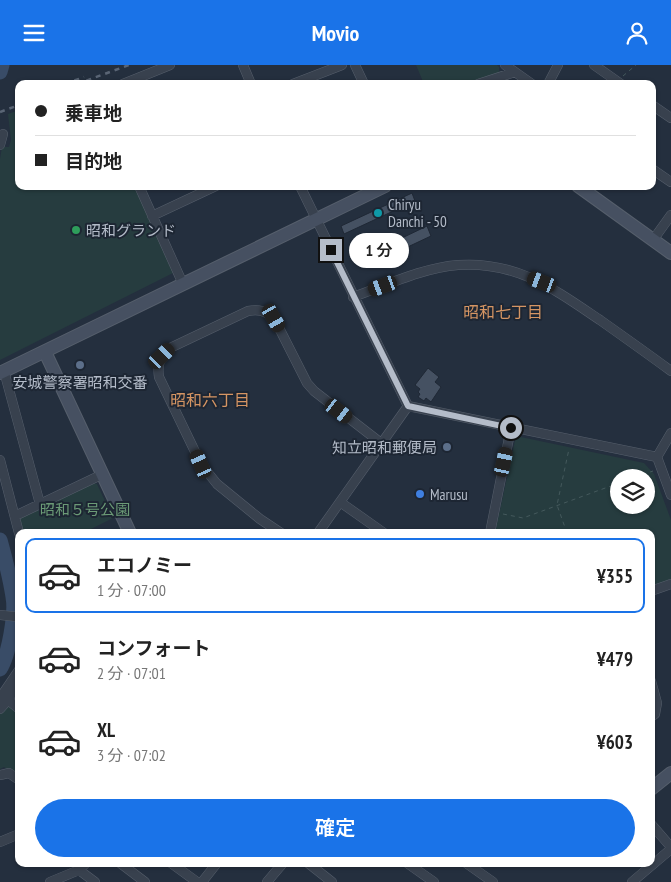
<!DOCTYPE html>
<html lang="ja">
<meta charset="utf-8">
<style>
:root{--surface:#fff;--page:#f6f6f6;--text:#222;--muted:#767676;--line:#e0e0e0;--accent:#1a73e8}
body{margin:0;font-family:"PT Sans Narrow","Noto Sans JP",sans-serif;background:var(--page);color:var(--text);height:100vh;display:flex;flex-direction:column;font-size:19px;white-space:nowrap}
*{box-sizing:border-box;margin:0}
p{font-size:16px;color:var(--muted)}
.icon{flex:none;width:28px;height:28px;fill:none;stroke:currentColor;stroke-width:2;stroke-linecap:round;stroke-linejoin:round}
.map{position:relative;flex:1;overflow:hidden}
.sheet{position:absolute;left:15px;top:464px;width:640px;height:338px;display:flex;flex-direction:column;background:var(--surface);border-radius:10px;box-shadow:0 1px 4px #0004}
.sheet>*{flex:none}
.guide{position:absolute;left:15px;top:15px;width:641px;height:110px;border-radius:10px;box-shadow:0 1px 4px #0004;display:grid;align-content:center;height:110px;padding:0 20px;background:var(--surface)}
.controls{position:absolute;left:610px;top:404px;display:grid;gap:10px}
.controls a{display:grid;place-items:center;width:45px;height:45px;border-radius:50%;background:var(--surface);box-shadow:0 1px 4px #0004;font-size:25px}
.end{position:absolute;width:22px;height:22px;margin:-11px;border:6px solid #b4bcc9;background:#111;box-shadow:0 0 0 2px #111}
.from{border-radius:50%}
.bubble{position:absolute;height:35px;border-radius:18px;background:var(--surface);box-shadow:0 1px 4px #0004;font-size:16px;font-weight:600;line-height:35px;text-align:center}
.car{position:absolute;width:15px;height:30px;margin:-15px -8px;border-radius:6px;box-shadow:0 0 4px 1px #0007;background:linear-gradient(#222 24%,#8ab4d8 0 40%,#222 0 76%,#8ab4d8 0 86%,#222 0)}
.guide b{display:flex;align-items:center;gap:18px;height:48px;font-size:19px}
.guide b+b{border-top:1px solid var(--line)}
.guide i{width:12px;height:12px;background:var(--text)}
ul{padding:9px 0 0;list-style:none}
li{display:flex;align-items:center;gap:15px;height:75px;margin:0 10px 8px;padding:0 10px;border:2px solid transparent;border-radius:10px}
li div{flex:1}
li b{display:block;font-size:19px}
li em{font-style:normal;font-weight:600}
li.active{border-color:var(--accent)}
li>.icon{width:45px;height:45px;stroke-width:1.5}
.cta{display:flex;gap:10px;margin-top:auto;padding:10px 20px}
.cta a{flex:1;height:58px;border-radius:30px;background:var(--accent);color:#fff;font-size:20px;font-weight:600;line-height:58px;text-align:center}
header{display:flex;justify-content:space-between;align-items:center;height:65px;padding:0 20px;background:var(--accent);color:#fff;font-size:22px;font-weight:600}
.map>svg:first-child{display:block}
.green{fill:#263c3f;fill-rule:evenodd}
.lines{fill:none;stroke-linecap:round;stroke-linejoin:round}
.river{stroke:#394c67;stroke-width:15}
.building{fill:#455162;stroke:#1f2835}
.street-casing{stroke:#565f6c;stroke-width:10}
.secondary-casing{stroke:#565f6c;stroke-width:14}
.path{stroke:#44595c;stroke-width:1;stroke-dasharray:4 4;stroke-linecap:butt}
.street{stroke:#38414e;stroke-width:9}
.secondary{stroke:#465061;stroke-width:12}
.rail{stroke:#5a6575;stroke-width:2.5;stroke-dasharray:5 5;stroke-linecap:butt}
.route{stroke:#b4bcc9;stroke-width:6}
.culture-dot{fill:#0f9aa8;stroke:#1d2633;stroke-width:2}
.leisure-dot{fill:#2e9e5b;stroke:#1d2633;stroke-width:2}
.service-dot{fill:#5c6f8a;stroke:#1d2633;stroke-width:2}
.shop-dot{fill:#3f7fe0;stroke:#1d2633;stroke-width:2}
.labels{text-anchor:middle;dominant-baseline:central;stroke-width:4;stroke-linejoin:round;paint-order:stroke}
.poi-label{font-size:15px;fill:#b4bcc9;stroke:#1d2633;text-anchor:start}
.park-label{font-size:15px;fill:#6b9a76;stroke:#1d2633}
.neighbourhood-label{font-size:16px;fill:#d59563;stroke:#1d2633}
</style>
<header><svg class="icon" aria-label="menu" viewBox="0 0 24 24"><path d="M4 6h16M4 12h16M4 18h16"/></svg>Movio<svg class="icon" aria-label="person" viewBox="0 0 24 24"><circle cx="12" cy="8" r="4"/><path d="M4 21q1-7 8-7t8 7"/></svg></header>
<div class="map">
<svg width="671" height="817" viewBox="0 0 671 817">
<rect width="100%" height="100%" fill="#242f3e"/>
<path class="green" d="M416,0h81l2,2v7l-33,10h-42z
M19,45v76h118l36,87 -173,87v-201l2,-12h7l2,-7 -3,-26z
M516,371l128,27 10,11 17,46v60l-20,8v-55h-156zM619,412h27v28h-27z
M94,418l3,1 16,34 -30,15 -61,-1 -2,-12 1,-3z
M9,641l10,7v64l-15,-10 -4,2v-56l4,-5z"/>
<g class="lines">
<path class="river" d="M0,7l2,-7
M0,475c5,18 10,37 13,57 3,16 -4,58 -13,72"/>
</g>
<path class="building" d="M412,128l3,8 -71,33 -3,-8z
M427,161l4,10 -70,33 -5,-9z
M428,303l11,9 -4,5 6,5 -10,15 -5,-4 -2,3 -6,-4 2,-3 -2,-2 2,-3 -5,-4z"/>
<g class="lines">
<g class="street-casing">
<path id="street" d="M243,0l8,19
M355,0l9,19
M505,0l27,19
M594,0l27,19
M123,19l47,-19
M293,19l49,-19
M478,19l37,-12
M548,19l10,-19
M652,40l19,13
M0,80l3,-11
M652,104l19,13
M139,121l44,98
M300,121l108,220 249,51
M152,151l64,-30
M653,175l18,-25
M353,232c34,-12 69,-29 105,-32 59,-4 96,24 142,55 24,17 48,34 71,51
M4,306l36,133
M657,392l14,38
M657,392l14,-24
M0,395l19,73
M340,437l44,31
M15,451l88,-42
M281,468l-21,-14 -43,-35 -16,-20 -42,-87c-2,-14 1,-19 11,-29l78,-37c11,-2 18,0 26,7l33,65 7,8 67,52
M318,468l90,-127
M490,468l21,-105
M651,526l20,-7
M0,550l19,2
M651,616l6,22 -2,11 -4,3
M0,633l19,-28
M8,635l11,9
M0,644l8,-9 11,-18
M0,710l9,-2 10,7
M651,759l20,23
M0,777l19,-8
M120,798l25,19
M171,798l26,19
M308,798l24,19
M407,798l27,19
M466,798l27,19
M79,805l16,12
M50,817l29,-12 7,-7
M202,817l15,-19
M267,817l16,-19
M632,817l39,-33"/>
</g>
<g class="secondary-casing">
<path id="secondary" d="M578,121l93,67
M45,287l85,181
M0,308l385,-187
M651,724l20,-16"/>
</g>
<path class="path" d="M623,11l13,-11
M635,412l18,-6
M503,449l20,4 96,-35
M567,468l-10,-28 12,-56"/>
<use href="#street" class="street"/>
<use href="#secondary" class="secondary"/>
<path class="rail" d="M65,19l19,-7
M77,19l52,-19
M0,47l19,-7"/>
</g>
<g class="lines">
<path class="route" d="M331,185l77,156 103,22"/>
</g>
<circle class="culture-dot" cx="378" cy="148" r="5"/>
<circle class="leisure-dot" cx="76" cy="165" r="5"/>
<g class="service-dot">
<circle cx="80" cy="300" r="5"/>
<circle cx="447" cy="382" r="5"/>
</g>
<circle class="shop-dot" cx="420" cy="429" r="5"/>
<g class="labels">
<g class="poi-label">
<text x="388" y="139">Chiryu<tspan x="388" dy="17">Danchi - 50</tspan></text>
<text x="86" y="165">昭和グランド</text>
<text x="80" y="317" text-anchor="middle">安城警察署昭和交番</text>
<text x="437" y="382" text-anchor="end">知立昭和郵便局</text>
<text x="430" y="429">Marusu</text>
</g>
<g class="park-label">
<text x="85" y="444">昭和５号公園</text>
</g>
<g class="neighbourhood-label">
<text x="503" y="247">昭和七丁目</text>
<text x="210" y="335">昭和六丁目</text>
</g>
</g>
</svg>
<div class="controls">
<a><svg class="icon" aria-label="layers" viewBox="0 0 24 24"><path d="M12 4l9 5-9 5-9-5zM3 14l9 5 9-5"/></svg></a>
</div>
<i class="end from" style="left:511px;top:363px"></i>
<i class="end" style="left:331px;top:185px"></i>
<div class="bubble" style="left:349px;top:168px;width:60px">1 分</div>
<i class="car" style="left:542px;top:217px;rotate:291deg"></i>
<i class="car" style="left:383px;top:221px;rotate:250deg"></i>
<i class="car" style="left:274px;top:253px;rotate:150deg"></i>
<i class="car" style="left:162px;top:291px;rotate:46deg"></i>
<i class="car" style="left:339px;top:346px;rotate:127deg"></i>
<i class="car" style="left:504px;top:397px;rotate:12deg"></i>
<i class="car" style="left:201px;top:399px;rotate:336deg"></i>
<div class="guide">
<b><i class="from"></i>乗車地</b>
<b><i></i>目的地</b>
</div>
<section class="sheet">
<ul>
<li class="active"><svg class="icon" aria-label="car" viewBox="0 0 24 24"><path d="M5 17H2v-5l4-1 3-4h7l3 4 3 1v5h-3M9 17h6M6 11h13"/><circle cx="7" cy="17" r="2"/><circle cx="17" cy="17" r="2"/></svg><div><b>エコノミー</b><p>1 分 · 07:00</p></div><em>¥355</em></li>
<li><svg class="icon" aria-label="car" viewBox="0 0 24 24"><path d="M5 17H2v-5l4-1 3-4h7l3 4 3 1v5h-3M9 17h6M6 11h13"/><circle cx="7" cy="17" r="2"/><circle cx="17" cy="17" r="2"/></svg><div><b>コンフォート</b><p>2 分 · 07:01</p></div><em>¥479</em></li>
<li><svg class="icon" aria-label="car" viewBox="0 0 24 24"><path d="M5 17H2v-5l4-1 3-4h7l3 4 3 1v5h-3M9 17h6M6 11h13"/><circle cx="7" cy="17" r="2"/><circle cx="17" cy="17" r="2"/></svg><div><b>XL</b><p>3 分 · 07:02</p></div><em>¥603</em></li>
</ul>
<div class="cta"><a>確定</a></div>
</section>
</div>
